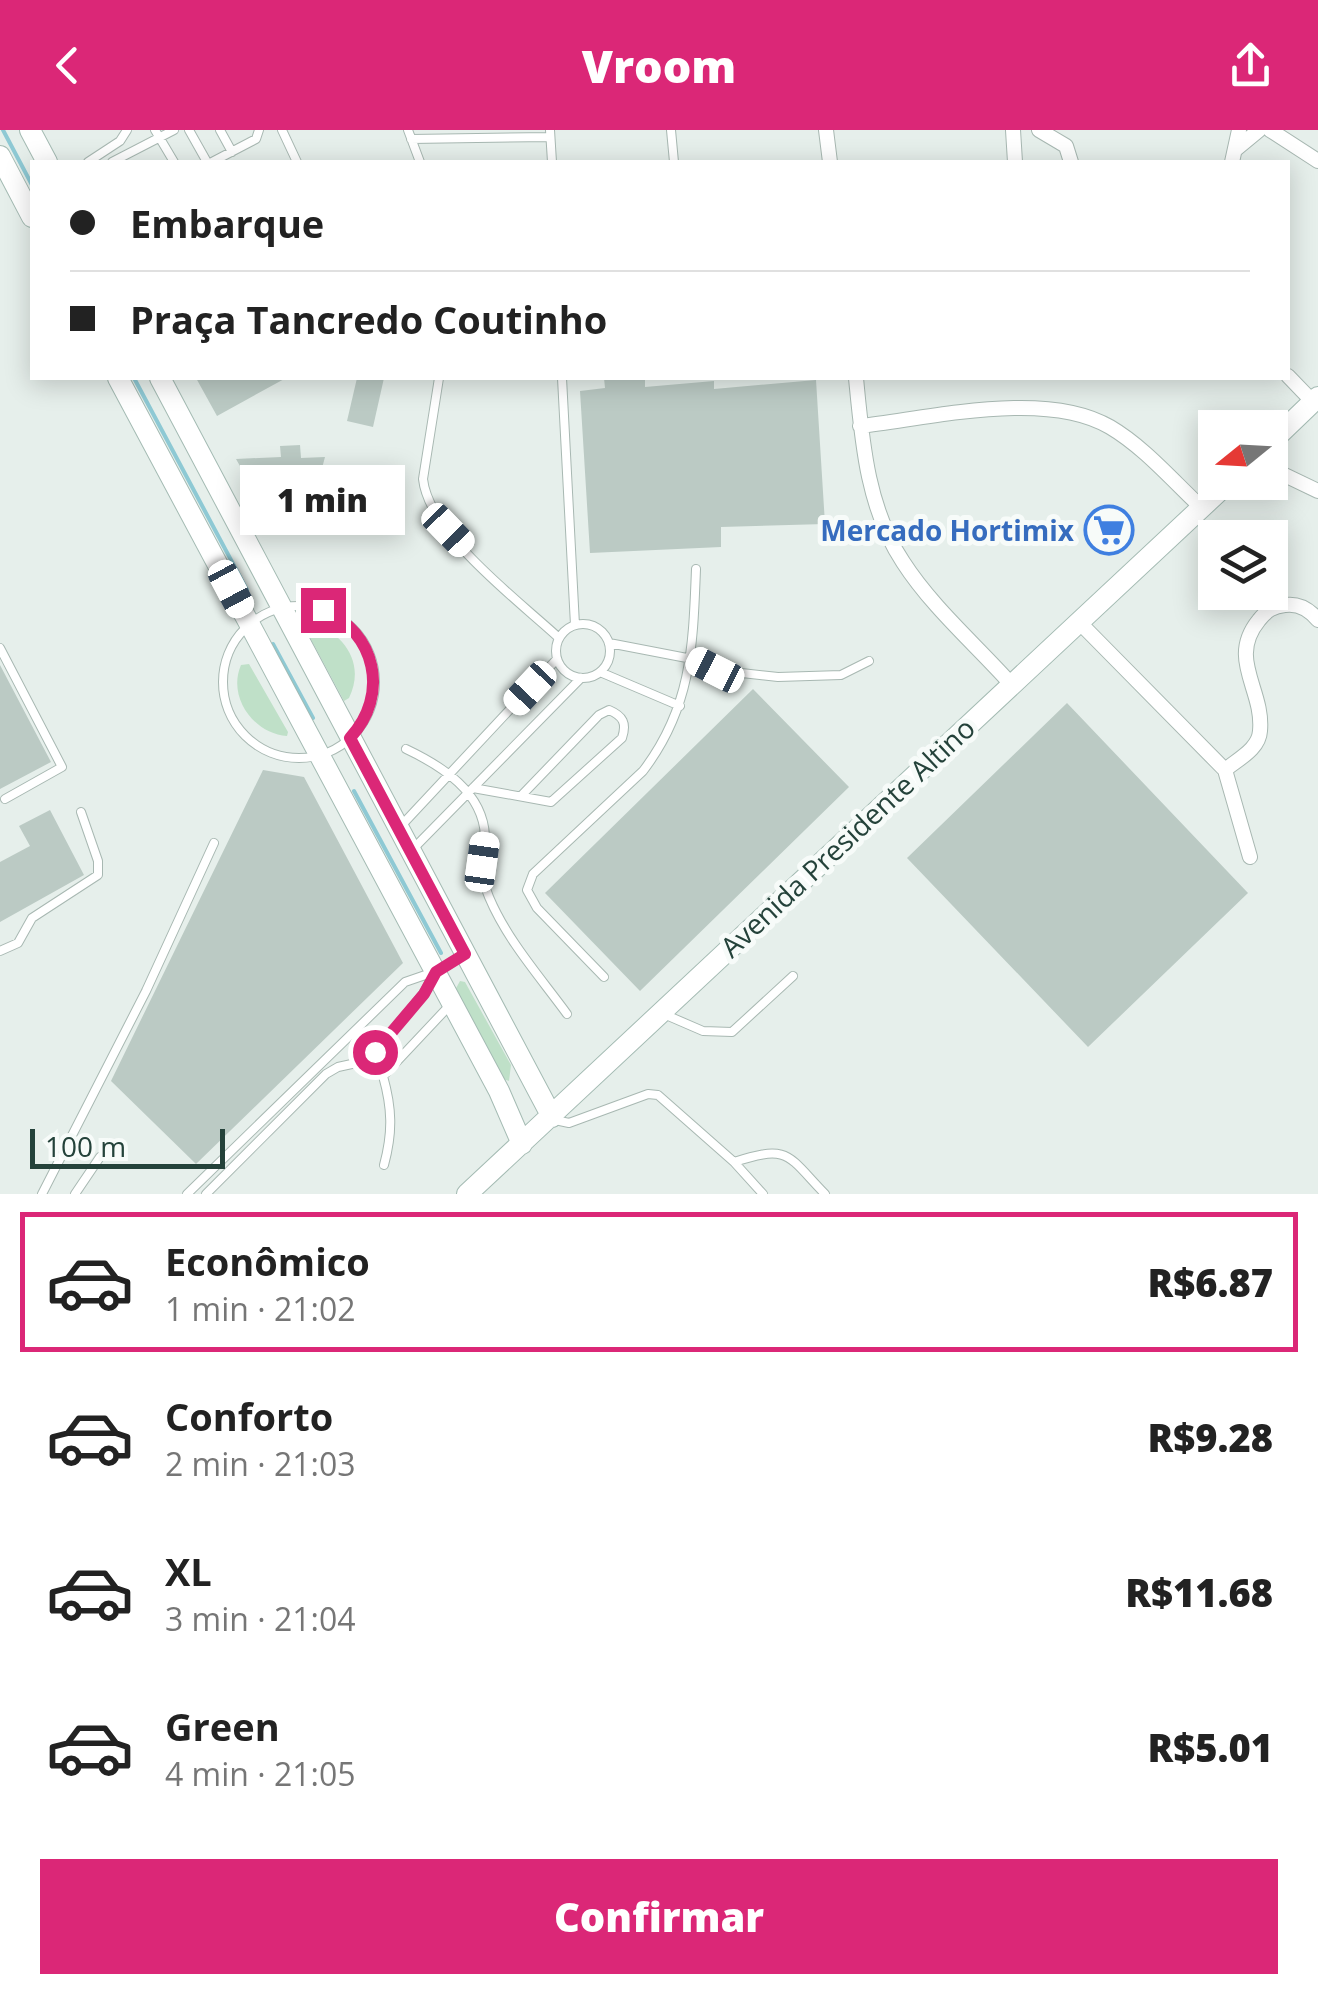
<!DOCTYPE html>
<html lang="pt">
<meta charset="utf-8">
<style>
:root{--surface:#fff;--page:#f6f6f6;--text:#222;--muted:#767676;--line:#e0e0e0;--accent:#db2777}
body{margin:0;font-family:"Open Sans",sans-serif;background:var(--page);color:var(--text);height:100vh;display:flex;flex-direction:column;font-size:38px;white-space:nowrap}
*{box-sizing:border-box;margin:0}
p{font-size:32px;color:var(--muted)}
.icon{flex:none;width:55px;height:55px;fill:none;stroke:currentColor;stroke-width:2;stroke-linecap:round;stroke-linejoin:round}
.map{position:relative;height:1064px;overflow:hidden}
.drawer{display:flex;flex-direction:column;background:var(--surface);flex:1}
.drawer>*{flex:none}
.banner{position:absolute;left:30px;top:30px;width:1260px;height:220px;border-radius:0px;box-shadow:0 5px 25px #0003;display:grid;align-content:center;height:220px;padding:0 40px;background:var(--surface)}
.needle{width:65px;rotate:252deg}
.fabs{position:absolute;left:1198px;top:280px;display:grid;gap:20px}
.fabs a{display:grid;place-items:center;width:90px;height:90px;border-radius:0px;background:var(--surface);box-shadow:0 5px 25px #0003;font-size:50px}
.scale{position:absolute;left:30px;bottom:25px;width:195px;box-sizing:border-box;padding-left:10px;border:5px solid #24423a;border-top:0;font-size:28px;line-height:35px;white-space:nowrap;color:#24423a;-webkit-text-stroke:8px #f7fbf9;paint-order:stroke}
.end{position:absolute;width:45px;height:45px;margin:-22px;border:12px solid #db2777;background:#fff;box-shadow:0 0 0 5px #fff}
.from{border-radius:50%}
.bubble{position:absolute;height:70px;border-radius:0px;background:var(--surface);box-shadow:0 5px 25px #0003;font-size:32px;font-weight:800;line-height:70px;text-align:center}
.car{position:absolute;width:30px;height:60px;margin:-30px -15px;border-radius:12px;box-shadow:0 0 8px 2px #0007;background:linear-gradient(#fff 24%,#345 0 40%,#fff 0 76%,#345 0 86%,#fff 0)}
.banner b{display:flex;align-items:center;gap:35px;height:95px;font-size:38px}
.banner b+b{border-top:2px solid var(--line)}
.banner i{width:25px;height:25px;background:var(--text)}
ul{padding:18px 0 0;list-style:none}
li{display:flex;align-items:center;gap:30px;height:140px;margin:0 20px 15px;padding:0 20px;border:5px solid transparent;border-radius:0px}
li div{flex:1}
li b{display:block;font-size:38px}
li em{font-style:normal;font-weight:800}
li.selected{border-color:var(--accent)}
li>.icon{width:90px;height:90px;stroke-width:1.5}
.primary-button{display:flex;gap:20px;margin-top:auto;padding:20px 40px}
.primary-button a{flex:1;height:115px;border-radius:0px;background:var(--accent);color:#fff;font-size:40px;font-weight:800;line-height:115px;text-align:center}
header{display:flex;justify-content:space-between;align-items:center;height:130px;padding:0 40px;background:var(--accent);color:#fff;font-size:45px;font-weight:800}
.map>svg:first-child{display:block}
.green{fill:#bfe0c8}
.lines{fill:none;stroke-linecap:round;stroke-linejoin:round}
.stream{stroke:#8ec9d4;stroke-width:4}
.building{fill:#bbcac4}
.lane-casing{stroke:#a8b8b2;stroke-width:10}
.street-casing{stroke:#a8b8b2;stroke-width:16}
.secondary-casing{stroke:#a4bbb3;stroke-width:22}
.lane{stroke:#fff;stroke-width:8}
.street{stroke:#fff;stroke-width:14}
.secondary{stroke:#fff;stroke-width:20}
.route{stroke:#db2777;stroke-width:12}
.labels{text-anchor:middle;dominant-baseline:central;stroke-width:10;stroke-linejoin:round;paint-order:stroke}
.shop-label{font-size:28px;font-weight:bold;fill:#366cbe;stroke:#f7fbf9;text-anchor:end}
.street-label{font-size:28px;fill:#24423a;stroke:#f7fbf9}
</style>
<header><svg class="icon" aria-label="back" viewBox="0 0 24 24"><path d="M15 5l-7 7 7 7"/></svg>Vroom<svg class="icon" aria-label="share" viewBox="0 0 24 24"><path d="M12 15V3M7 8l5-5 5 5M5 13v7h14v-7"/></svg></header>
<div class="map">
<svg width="1318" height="1064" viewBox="0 0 1318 1064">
<rect width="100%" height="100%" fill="#e6efeb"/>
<path class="green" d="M310,492c34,11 56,41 39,76l-5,3 -38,-71z
M249,534l39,68 -1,4c-33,-2 -60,-39 -46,-71z
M460,851l5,1 46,83 -2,16 -6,-2 -48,-89z"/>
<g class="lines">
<path class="stream" d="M3,0l29,55
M134,248l113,212
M273,514l40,74
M354,661l87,162"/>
</g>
<path class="building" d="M196,248h90l-69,38z
M357,248h27l-11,49 -26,-6z
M604,248h41v9l69,-6v8l102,-9 9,144 -104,3v20l-131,6 -10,-162 25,-3z
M300,315l1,13 24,-1 -20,75 -26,3 -43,-76 45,-2 -1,-11z
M0,535l51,97 -51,27z
M753,559l96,98 -209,204 -95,-98z
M1067,573l181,190 -160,154 -181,-189z
M263,640l41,7 99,186 -207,201 -85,-83z
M50,680l34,65 -84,47v-60l30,-16 -11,-20z"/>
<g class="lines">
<g class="lane-casing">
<path id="lane" d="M155,0l19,32
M189,0l18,32
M220,0l12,22
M282,0l15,32
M408,0l12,32
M550,0l2,32
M671,0l3,32
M411,9l139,-2
M88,32l32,-21 7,-11
M112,32l62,-32
M212,32l44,-23 3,-9
M439,248l-16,101c6,55 95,121 136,159
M562,248l13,247
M223 552a76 76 0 1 1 152 0a76 76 0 1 1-152 0Z
M556 521a27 27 0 1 1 54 0a27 27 0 1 1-54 0Z
M609,513l83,16 23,11 63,7 63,-2 28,-14
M0,518l62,119 -57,32
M600,542l80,34
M406,619c36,17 77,43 79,87 0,22 -5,40 4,61 18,43 51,80 78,117
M473,658l78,14 71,-64c5,-15 1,-22 -13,-28l-10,5 -78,81
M400,697l157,-168
M412,720l169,-172
M0,821l18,-8 14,-25 66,-43v-14l-17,-49
M433,846l-10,18 -53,66 6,14 10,-1 64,-68
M604,847l-67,-69 -10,-18 6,-16 110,-103c49,-64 50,-126 53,-202
M666,885l37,16 29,1 61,-56
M383,946c9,32 10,56 1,89
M555,990l14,3 79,-29 10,1 76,67 29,32
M734,1032c56,-18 53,-7 91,32
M42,1064l104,-203 68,-148
M75,1064l25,-37
M187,1064l218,-212 29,-10
M206,1064l120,-120 12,-7 32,-7"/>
</g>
<g class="street-casing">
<path id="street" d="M826,0l4,32
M1013,0l2,32
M1039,0l27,16 5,16
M1270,0l48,31
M1236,19l23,-19
M1232,32l7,-32
M1288,246l25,26
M856,248c6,62 11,130 47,184 29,45 72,82 107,121
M860,296c71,-8 186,-37 250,1 34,20 63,54 92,81
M1270,338l48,23
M1081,494l144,146c13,-11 34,-21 35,-39 4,-42 -33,-72 -1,-111 7,-9 14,-14 26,-15 14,-2 24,4 33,15
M1225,640l25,87"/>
</g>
<g class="secondary-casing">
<path id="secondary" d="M30,0l17,32
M0,26l32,61
M118,248l381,713 23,53
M160,248l392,739
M1270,313l48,-46
M467,1064l762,-712"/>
</g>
<use href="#lane" class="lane"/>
<use href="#street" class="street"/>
<use href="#secondary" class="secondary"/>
</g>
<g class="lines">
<path class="route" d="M323,480c53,22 67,85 27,128l115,216 -29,18 -12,22 -49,58"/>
</g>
<defs>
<g id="supermarket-ring" transform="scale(2.5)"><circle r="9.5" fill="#f7fbf9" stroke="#3f7fe0" stroke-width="1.5"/><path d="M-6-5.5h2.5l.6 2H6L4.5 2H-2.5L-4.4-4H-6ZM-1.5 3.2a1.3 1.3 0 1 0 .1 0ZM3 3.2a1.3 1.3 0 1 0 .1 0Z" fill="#3f7fe0"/></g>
</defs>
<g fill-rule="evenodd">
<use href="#supermarket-ring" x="1109" y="400"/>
</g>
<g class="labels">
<g class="shop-label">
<text x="1074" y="400">Mercado Hortimix</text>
</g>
<g class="street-label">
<text transform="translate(847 707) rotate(-43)">Avenida Presidente Altino</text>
</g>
</g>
</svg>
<div class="fabs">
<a><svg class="needle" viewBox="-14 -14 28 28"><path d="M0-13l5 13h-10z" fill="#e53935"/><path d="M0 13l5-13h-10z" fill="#767676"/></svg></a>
<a><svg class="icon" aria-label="layers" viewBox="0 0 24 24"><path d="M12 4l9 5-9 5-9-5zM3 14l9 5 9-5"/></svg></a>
</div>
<div class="scale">100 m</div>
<i class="end from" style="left:375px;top:922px"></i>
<i class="end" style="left:323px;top:480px"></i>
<div class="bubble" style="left:240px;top:335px;width:165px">1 min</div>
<i class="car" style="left:448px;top:400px;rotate:136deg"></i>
<i class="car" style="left:231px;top:459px;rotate:152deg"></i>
<i class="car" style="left:715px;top:540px;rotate:297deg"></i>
<i class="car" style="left:530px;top:558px;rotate:223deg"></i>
<i class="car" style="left:482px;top:732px;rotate:8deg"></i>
<div class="banner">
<b><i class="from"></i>Embarque</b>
<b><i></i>Praça Tancredo Coutinho</b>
</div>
</div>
<section class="drawer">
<ul>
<li class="selected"><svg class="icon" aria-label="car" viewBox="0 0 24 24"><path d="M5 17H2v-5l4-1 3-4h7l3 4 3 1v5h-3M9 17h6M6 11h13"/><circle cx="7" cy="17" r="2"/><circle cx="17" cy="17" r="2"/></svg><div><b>Econômico</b><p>1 min · 21:02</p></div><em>R$6.87</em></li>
<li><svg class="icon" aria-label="car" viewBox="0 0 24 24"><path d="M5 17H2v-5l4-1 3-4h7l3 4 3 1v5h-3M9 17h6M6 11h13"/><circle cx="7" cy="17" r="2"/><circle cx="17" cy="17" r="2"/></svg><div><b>Conforto</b><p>2 min · 21:03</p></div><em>R$9.28</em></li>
<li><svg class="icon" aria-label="car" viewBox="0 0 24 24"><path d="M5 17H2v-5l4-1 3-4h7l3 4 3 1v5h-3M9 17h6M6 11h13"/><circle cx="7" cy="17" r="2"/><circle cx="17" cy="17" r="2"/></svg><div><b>XL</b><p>3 min · 21:04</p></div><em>R$11.68</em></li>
<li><svg class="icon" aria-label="car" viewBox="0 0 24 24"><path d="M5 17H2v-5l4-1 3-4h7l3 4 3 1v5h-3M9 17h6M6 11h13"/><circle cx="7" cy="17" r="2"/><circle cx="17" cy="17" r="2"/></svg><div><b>Green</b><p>4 min · 21:05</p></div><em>R$5.01</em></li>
</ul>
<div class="primary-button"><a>Confirmar</a></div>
</section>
